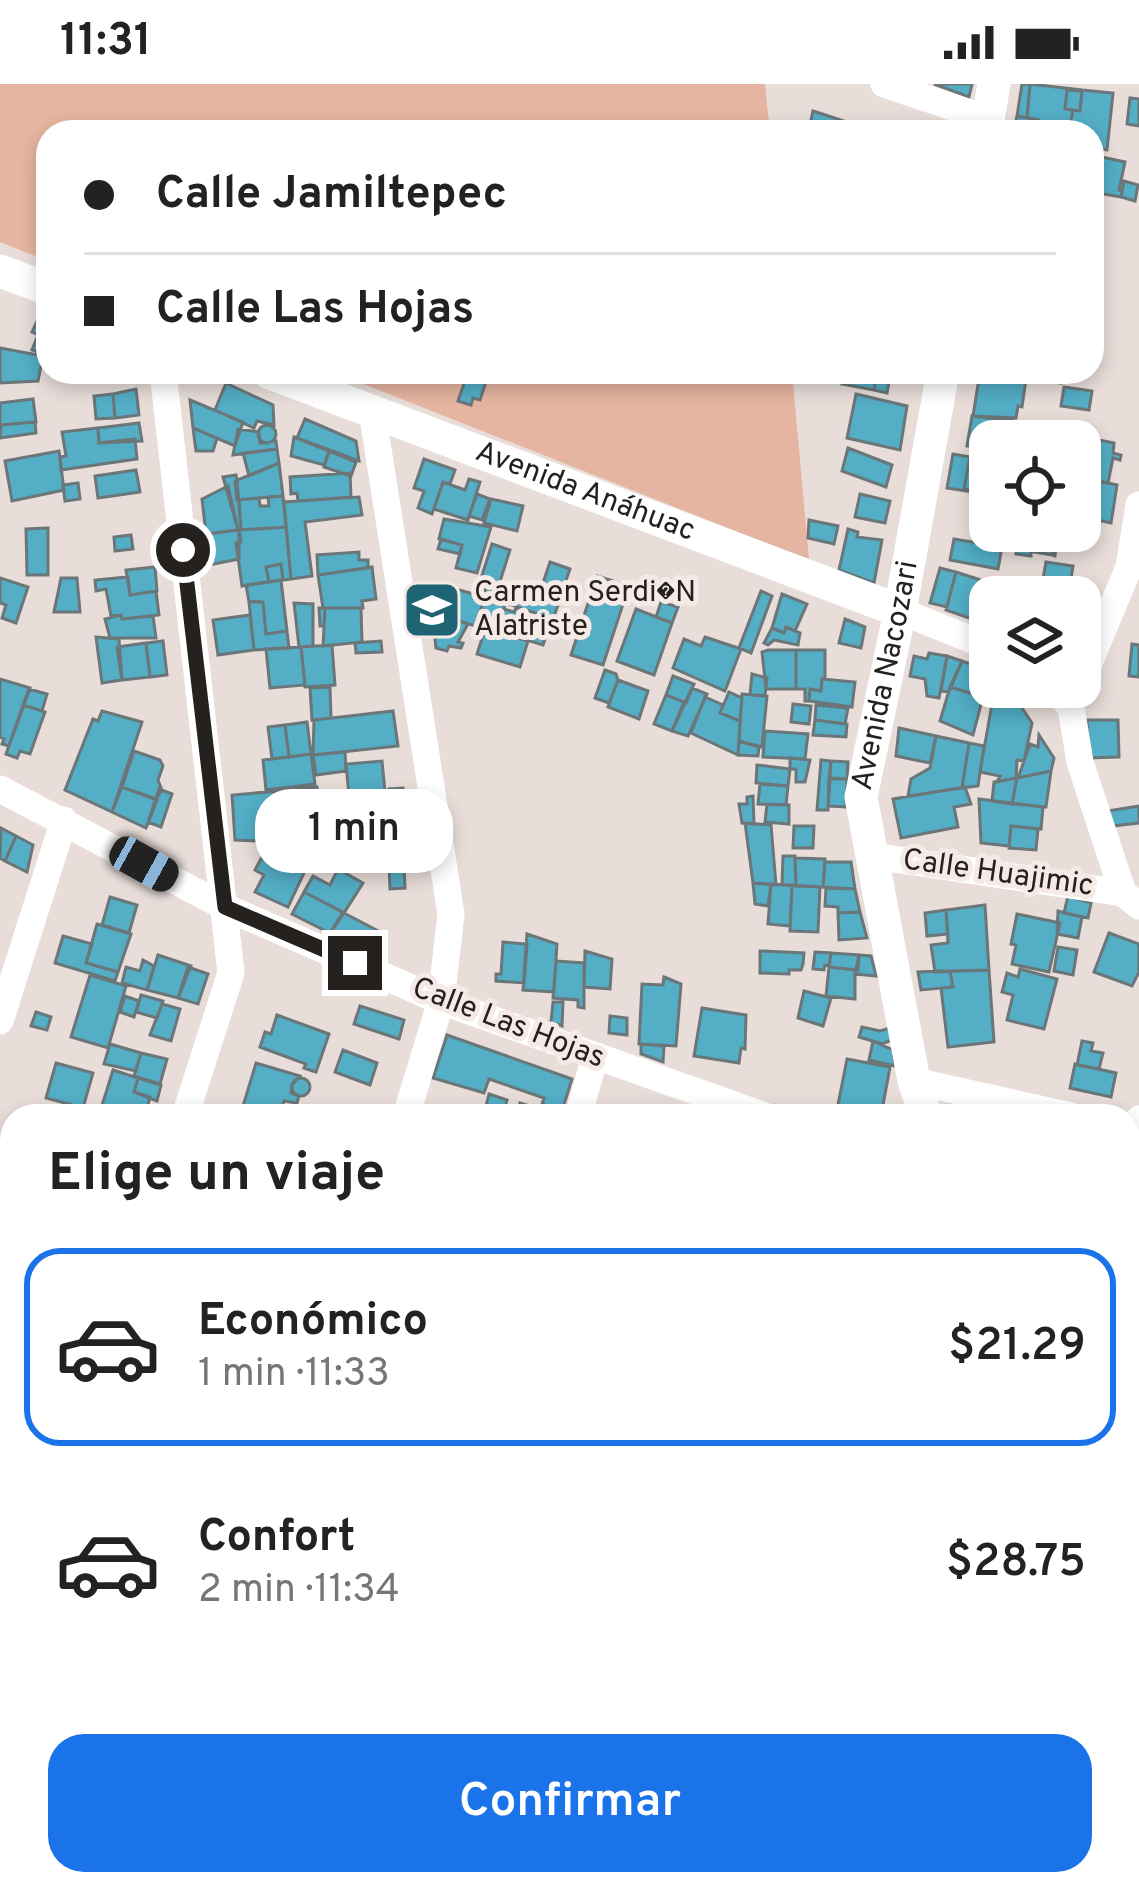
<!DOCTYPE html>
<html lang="es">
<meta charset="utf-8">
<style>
:root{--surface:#fff;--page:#f2f2f2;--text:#222;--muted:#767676;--line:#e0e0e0;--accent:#1a73e8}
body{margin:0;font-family:Overpass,sans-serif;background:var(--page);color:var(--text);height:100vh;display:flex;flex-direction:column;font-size:45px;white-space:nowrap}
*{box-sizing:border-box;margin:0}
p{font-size:39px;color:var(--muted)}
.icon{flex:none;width:66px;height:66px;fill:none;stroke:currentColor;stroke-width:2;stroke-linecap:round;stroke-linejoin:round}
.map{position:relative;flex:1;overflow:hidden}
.panel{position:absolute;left:0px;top:1020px;width:1140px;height:792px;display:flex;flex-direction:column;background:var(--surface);border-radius:36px 36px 0 0;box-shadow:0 6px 18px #0003}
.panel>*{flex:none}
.hud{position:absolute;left:36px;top:36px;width:1068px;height:264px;border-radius:36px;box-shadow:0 6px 18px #0003;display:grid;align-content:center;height:264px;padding:0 48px;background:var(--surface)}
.buttons{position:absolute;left:969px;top:336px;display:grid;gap:24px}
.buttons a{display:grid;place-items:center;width:132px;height:132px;border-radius:24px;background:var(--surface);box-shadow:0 6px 18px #0003;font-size:60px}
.end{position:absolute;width:54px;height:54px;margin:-27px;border:15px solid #25211f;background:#fff;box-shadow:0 0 0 6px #fff}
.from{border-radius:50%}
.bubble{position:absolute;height:84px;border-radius:36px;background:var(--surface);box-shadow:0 6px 18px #0003;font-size:39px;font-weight:600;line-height:84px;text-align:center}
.car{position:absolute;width:36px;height:72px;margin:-36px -18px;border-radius:15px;box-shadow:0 0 9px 3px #0007;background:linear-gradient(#222 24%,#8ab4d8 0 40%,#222 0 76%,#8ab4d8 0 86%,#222 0)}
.hud b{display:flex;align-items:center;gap:42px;height:114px;font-size:45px}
.hud b+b{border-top:3px solid var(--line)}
.hud i{width:30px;height:30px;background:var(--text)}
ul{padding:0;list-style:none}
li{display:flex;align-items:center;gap:36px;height:198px;margin:0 24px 18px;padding:0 24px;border:6px solid transparent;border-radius:36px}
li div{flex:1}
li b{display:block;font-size:45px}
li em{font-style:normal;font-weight:600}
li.selected{border-color:var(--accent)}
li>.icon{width:108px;height:108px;stroke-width:1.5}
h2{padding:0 48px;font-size:54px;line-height:144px}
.primary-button{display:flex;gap:24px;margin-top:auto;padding:24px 48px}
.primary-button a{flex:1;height:138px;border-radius:36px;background:var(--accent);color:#fff;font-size:48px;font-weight:600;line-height:138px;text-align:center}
.status{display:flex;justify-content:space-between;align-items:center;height:84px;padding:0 60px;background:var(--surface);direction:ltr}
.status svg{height:33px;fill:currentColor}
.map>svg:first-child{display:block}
.green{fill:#e6b5a1}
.building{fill:#53aec6;stroke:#6b7679;stroke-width:3}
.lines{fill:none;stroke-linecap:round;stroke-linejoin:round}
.minor{stroke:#fff;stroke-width:27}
.tertiary{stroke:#fff;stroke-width:33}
.route{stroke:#25211f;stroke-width:15}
.labels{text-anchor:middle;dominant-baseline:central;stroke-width:10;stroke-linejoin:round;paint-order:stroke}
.street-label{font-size:30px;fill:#25211f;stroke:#f6eae6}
.poi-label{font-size:30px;fill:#25211f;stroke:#f6eae6;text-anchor:start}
</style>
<div class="status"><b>11:31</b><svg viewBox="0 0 49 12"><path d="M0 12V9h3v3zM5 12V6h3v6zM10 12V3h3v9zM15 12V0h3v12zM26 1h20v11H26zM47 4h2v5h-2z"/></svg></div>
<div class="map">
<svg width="1139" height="1812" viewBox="0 0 1139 1812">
<rect width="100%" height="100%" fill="#e8ddd9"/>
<path class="green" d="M0,0h765l5,48h-722v129l-48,-19z
M333,288h459l17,188z"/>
<path class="building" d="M934,0h38l-3,13z
M1022,0h8l-3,34 -10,-2z
M1030,0l52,6h-15l-2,19 8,1 -4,22h-32l2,-12 -12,-2z
M1067,6l15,1 -2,20 -15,-2z
M1082,6l31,3 -6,57 -15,-3v-15h-23l4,-22 7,1z
M1130,14l9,1v27l-12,-2z
M813,27l37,12 -2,9h-32l1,-5 -7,-3z
M1017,32l22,4 -2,12 -23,-4z
M1092,71l33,7 -6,28 3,1 -1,6 -29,-5z
M1124,97l14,4 -3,16 -14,-4z
M39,233l9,3v19l-16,-7z
M38,251l10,4v17l-16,-6z
M0,264l43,8 -5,25 -38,2z
M468,288l19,7 -7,21 -7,-2 -2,7 -13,-4z
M851,288h26l-3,18 -32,-6 2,-8 6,1z
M877,288h14l-4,21 -13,-3z
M980,288l46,7 -4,28 -4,-1 -2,12 -43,-2z
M1025,288h37l-1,11 -37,-5z
M226,299l47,22 1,20 -17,-4 -3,7 -39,-18z
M1064,303l28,4 -3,19 -28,-4z
M136,305l3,26 -24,3 -2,-24z
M113,310l2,24 -19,1 -2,-23z
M856,310l51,12 -7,44 -53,-12z
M33,315l3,23 -35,3 -1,10v-32z
M190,316l53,22 -8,24 -42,-18z
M972,332l41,5 -3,20h-20v14l-4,-1 1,-6 -20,-2z
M305,335l51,22 3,20 -62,-23z
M35,338l1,11 -36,5 1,-13z
M139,339l3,18 -43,2 -1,-15z
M258 350a9 9 0 1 1 18 0a9 9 0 1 1-18 0Z
M98,344l1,15 36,-4 2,20 -76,11 -1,-13 6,-1 -4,-24z
M193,344l24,10 -4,13h-17z
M238,345l21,3 1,11 16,-2 1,8 -44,6z
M294,353l35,14 -5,14 -33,-9z
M1084,353l30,6 -1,10 8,2 -1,5 -7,-2 -5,25 -28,-5v-37z
M848,364l44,17 -6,22 -44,-16z
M277,365l2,14 -30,13 -6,-23z
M59,367l5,39 -52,11 -7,-40z
M329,367l27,11 -5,14 -27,-9z
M953,370l17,3 -6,32 9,3 -26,-4z
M970,373l20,4v33l-26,-5z
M424,375l31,11 -5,14 -7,-2 -11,32 -14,-6 6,-17 -10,-3z
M279,379l4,33 -46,4 -2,-19z
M136,386l4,22 -42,6 -3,-22z
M350,389l1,24 -53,4 -1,-8 -6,1 -1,-17z
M236,391l1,6 4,49h-3l-15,-53z
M469,395l11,3 -12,38 -34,-11 9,-27 22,8z
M1089,395l28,6 -6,38 -31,-7z
M78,399l2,16 -15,2 -2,-16z
M228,402l10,44 -32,4 -4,-35z
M477,410l13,5 -8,21 -13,-4z
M860,410l30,7 -5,22 -30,-6z
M283,412l3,31 -45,3 -2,-30 20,-2 1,8h9l-1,-9z
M359,413l3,18 -57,7 7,54 -21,3 -7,-77z
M491,415l32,7 -6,25 -33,-8z
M444,435l47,8 -14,46 -21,-5 6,-23 -23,-6z
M809,436l29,6 -4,18 -26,-6z
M286,443l5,52 -8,1 -2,-16 -15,3 3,15 -27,4 -6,-43 5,-1 -2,-12z
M48,444v47h-21l-1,-46z
M848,445l10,3 -1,5 25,3 -8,43 -35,-13z
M239,446v29l-30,6 -3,-31z
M1019,447h39l-3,25 -3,-1 2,-16 -23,-4v21l-15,-2z
M131,451l2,14 -18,2 -1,-14z
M1031,451l23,4 -2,16 -23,-4z
M441,455l21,6 -2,9 -22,-5z
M954,455l48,8 -4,22 -48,-9z
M492,460l18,6 -14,44 -18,-6z
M359,468v8h9v8l-50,7 -1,-20z
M550,478l20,7 -8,23 -20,-6z
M1046,478l27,4 -5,31 -27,-7z
M281,480l2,16 -14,2 -3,-15z
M155,483l2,24 -27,4 -4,-25z
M372,483l4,32 -14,2 1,7h-38l-1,18h-4l-1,-18h4l-5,-33z
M940,484l16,4 -9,35 -17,-4z
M956,488l28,9 -9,39 -29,-10z
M597,492l32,10 -26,79 -32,-10z
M128,493l2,18 26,-4 3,24 -37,4 -1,-4 -10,1 -5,-27 -10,2 -1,-11z
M0,494l28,9 -12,36 -14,-5 4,-13 -6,-2z
M61,494h16l3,34h-26z
M281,496l6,51 -21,3 -3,-32h-14l-3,-17z
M502,501l56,20 -5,14 -56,-19z
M542,504l19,6 -3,11 -19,-6z
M459,506l26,7 -10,29 -22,-7z
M761,507l11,5 -21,57 -12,-5z
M782,510l25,10 -12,27 -9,-4 -2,6 -12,-5z
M485,513l20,8 -10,26 -20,-5z
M256,517l7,1 3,32 21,-3 2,17 -35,2 -5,-48z
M661,518l17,5 -6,16 -16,-6z
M294,519l19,1v42l-14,1z
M325,524h36l1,34 -39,4z
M516,524l5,2 -8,26 -18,-5 9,-22 10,3z
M636,525l36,14 -18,52 -37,-14z
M432,529l36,11 -10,18 5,1 -2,5 -12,-2 -2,5 -11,-3z
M521,529l16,6 -3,7 14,5 -5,14 -30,-9z
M121,531l1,4 31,-3 3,22h-46l-5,-19z
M250,531l4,35 -36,5 -5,-35z
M845,535l20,8 -4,21 -22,-5z
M786,543l14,6 -2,12 -24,-5 -6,5 -4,-2 8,-15 12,5z
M485,545l43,12 -8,26 -43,-13z
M96,553l23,2 3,41 -20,3z
M705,553l36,12 -16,42 -52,-23 11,-29 17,7z
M163,557l4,34 -17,2 -4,-34z
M381,557l1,11 -26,1 -1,-10z
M146,559l4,34 -28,3 -5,-33z
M1132,560l7,1v32l-10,-1z
M332,561l3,40 -30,2 -4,-40z
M301,563l4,38 -35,3 -4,-39z
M768,566h28v39h-30l-4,-37z
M796,566h29v29h-3l-1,12 -11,-2 -1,12h-4v-12h-9z
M929,569l18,3 -8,42 -12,-2 -2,-17 -15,-3 4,-20 13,3z
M947,572l15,5 -13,31 -8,-1z
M962,577l28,10 -7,26 -33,-10z
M605,586l11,4 2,6 -9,23 -14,-5z
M752,590l15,4 -2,18 -15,-1z
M673,592l21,8 -8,19 -20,-8z
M0,595l30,9 -21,58 -7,-2 2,-5 -4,-2z
M822,595l33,3 -3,25 -43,-6 1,-12 11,2z
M618,596l30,11 -9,28 -31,-12z
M330,603l1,31 -19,2 -2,-32z
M950,603l33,10 -10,38 -33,-14z
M995,603h13l24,36 -8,38 -7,-1 -1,18 -19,4 3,-6 -20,-4z
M692,604l15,6 -19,42 -16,-5z
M29,605l18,5 -5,17 -19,-6z
M729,608l13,6 -2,23 -20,-8z
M742,610l25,2 -5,51 -23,-6z
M666,611l18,7 -12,29 -18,-7z
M705,613l18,8 -3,8 20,8 -2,34 -47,-22z
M793,620l18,2 -2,18 -18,-2z
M23,621l22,7 -15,42 -10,-3 -3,7 -11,-4z
M816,621l32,3 -3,16 -30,-4z
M102,627l40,11 -30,90 -47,-22 28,-71 5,2z
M393,627l5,35 -85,9 1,-35z
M815,636l32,4 -1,13 -33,-2z
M1087,636h31l1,37 -30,1z
M307,638l4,32 -22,3 -4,-32z
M285,641l4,32 -17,2 -4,-32z
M899,644l37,8 -6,27 -34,-7z
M765,647l43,3 -3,25 -42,-2z
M1039,651l15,23 -3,13 -33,7 12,-34 8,3z
M936,652l33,7 -7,45 -54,8 3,-17 19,-11z
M739,657l20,6 -1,9 -20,-1z
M969,659l15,3 -6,40 -16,2z
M134,667l26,9 3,6 -5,14 4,10 -6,9 -34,-12z
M345,668l1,19 -30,4 -3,-20z
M311,670l4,30 -49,6 -3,-30z
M790,674l20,2 -5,22h-9v-13h-6z
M821,676l10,1 -3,49h-11z
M382,677l4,41 -36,4 -4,-42z
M831,677l17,1 -1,17h-18z
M757,681l33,4 -2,17 -32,-3z
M1051,687l-5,36 -34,-3 5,-26z
M829,694l18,1 -1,28 -18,-1z
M1017,694l-5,26 -20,-3 2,-19z
M760,700l28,2 -2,19 -28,-1z
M122,703l35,13 -11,28 -34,-16z
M317,703l3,26 -15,-1 -2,28 -25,-2 1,-47z
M965,703l6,17 -17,3 4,20 -57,11 -8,-39z
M403,704l3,24 -14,3 -3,-26z
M159,705l13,5 -11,33 -13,-5z
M279,707l-1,51 -43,-2 -3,-45z
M753,712l1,28 -12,-1 -3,-19h8v-7z
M979,715l64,8 -2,22 -30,-3 -2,20 -28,-3z
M767,720l22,1v19l-24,-2z
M1139,722v17l-26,3 -5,-15z
M389,734l6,33 -19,4 -6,-33z
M745,739l26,2 5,60 -23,-2z
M794,742h20l-1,22h-20z
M1011,742l27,3 -2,21 -27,-2z
M1,744l15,8 -11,25 -5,-3z
M16,752l17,9 -6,27 -22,-11z
M264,769l40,20 -16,34 -33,-15 9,-17 -9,-5z
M783,772h12l1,30 -14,-1z
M795,774l30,1 -2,28 -27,-1z
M825,778h26l4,27 -32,-2z
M404,781l1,23 -15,1 -1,-23z
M338,785l25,14 -19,30 -40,-21 9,-16 17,9z
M753,799l18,1 -3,22 -13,-2z
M771,800l21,1 -2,41 -22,-2z
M792,801l28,2 -2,45 -28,-1z
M826,804l29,1 5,23 -22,1v-6l-13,-1z
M304,808l39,20 -13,21 -38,-19z
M1068,812l23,7 -3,15 -24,-5z
M110,813l27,8 -8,28 -27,-8z
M985,821l4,65 -54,2 -4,-27 17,-2 -2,-33z
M946,826l2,24 -21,2 -2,-23z
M1058,827l24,6 -4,21 -21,-4z
M860,828l7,26 -28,2 -1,-27z
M344,829l42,22 -14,20 -41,-23z
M1017,830l43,9 -11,49 -37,-8 4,-19 -5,-1z
M97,840l34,10 -13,38 -32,-9z
M1109,849l30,11v28l-7,14 -38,-14z
M527,850l30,10 -3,48 -31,-2z
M63,852l29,8 -6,19 32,9 -3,9 -60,-18z
M503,858l24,2 -3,39 -28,-2v-7h5z
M1058,863l19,3 -4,25 -19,-4z
M585,867l27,8 -2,30 -26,-2z
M760,867l44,2 -1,11 -2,6h-12v4l-29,-1z
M815,868l16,1 -2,13 -4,-1 -1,5 -11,-1z
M831,869l28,2 -1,15 -29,-3z
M158,871l33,11 -13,32 -31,-8z
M859,871l12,1 5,20 -21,-2z
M143,876l11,6 -7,24 -25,-7 4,-16 14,4z
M556,877l28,2v45l-6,-1v-7l-25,-2z
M188,883l20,7 -10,30 -20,-6z
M829,883l26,3v29l-29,-3z
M1020,885l37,10 -13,50 -37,-9 6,-25 -11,-3 5,-19 11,4z
M989,886l5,72 -46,5 -7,-59 12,-1 -3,-16z
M942,887h8l3,16 -32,3 -3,-18z
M90,891l36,11 -18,62 -37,-11z
M664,893l17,7 -5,62 -37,-2 3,-60 21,1z
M804,907l27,7 -8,28 -25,-8z
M141,911l22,6 -6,17 -21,-6z
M125,912l14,5 -5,16 -14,-5z
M553,918h10l-1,24 -11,-4z
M162,920l18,5 -9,32 -21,-6z
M360,922l44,14 -5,19 -45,-15z
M702,924l44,7 -1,34 -4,-1 -2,15 -45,-7z
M36,928l15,5 -4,13 -16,-4z
M277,931l52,19 -13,38 -12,-4 2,-4 -46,-17 5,-15 6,2z
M610,932l17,2v17l-18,-2z
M862,943l18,4 10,-3 2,12 -10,4 -23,-7z
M447,951l125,44 -10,32 -20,-7 2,-6 -55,-19 -5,14 -51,-15z
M873,957l20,9 2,16 -26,-6z
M1082,957l11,2 -2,8 12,2 -4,16 -22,-4z
M110,960l31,9 -5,18 -32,-7z
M641,960l23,2 -1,16 -22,-8z
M343,966l34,13 -7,22 -35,-13z
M141,969l26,6 -7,25 -26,-8z
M847,975l43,8 -9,49 -45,-1z
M56,979l37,10 -10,35 -37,-10z
M256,979l44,13 -8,9 -1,8 8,3 -2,7 -13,-2 -4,15h-40z
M1075,980l41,9 -5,24 -41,-9z
M113,986l25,8 -4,14 16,5 -5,19 -45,-4z
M292 1003a9 9 0 1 1 18 0a9 9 0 1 1-18 0Z
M138,994l23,7 -4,16 -23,-9z
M489,1010l18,6 -3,11 -18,-5z
M520,1019l41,13h-44z
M12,1093v55l-12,-5v-17z
M0,1168l12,5 -4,42 -8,-4z
M0,1216l12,5v37l-12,4z
M0,1262l12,5 -8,26 -4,-2z
M1128,1264l11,3v22l-8,27z
M2,1300l10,5v63l-12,-5z
M2,1441l10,4v66l-12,-5z
M1133,1507l6,2v24l-11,-4z
M12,1792v8h19l-3,9 9,3h-31z
M34,1800h40l-3,12h-14z
M97,1800h44l-3,12 -26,-3 -16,-5z
M224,1800h35l2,1 -3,11h-36z
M274,1800h45l-5,12h-26l-5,-2 2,-6z
M387,1800h25l5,2 -4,10h-12l-16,-7z
M467,1800h23l-4,12h-23z
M562,1800h44l17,12h-58l-6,-2z
M633,1800h15l25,8 -1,4h-43z
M676,1800h28l-4,12 -27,-4z
M745,1800h4l27,10 -36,2z
M792,1800h23l-4,12h-23z"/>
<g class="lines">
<path class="minor" d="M884,0l104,35
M163,288l68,601 -46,143
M372,327l79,503 -10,87 -35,115
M900,527l90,36
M1080,601l49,-118 10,-62
M1051,603l20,20 9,55 43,131 16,13
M0,705l225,118 216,94 324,115
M873,772l250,37
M0,937l64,-201
M914,997l157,35
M578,1032l17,-59
M1128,1085l11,-50
M1128,1152l11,4
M0,1629l12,-41
M1128,1711l11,-36
M969,1800l24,12
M156,1812l4,-12
M339,1812l3,-12
M535,1812l3,-12
M909,1812l3,-12
M1098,1812l3,-12"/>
<g class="tertiary">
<path d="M986,48l8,-48"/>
<path d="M0,187l48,18"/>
<path id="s1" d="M268,288l632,239"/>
<path id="s2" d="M926,1032l-12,-35 -53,-284 39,-186 43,-239"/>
<path d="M0,1395l12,5"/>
<path d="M719,1812l4,-12"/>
</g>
</g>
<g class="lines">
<path class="route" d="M183,466l42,357 130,56"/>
</g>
<defs>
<g id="school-square" transform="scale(3)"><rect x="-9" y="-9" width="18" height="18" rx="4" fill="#1e6475" stroke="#f6eae6"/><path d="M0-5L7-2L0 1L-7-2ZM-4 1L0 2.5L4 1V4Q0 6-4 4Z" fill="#fff"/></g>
</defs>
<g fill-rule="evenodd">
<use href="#school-square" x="432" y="526"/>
</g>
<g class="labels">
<g class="street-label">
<text stroke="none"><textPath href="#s1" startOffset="339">Avenida Anáhuac</textPath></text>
<text stroke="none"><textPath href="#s2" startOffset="450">Avenida Nacozari</textPath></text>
<text transform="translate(998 790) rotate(8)">Calle Huajimic</text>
<text transform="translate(508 940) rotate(21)">Calle Las Hojas</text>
</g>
<g class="poi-label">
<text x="474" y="509">Carmen Serdi�N<tspan x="474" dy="34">Alatriste</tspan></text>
</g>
</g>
</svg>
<div class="buttons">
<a><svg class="icon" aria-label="locate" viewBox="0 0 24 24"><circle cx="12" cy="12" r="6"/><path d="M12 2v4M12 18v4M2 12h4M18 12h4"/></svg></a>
<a><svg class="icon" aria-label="layers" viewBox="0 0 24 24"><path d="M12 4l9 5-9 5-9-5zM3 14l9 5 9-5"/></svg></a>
</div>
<i class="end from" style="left:183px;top:466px"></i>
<i class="end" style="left:355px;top:879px"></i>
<div class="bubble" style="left:255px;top:705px;width:198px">1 min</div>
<i class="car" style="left:144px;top:780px;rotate:119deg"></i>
<div class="hud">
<b><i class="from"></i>Calle Jamiltepec</b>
<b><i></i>Calle Las Hojas</b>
</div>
<section class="panel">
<h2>Elige un viaje</h2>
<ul>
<li class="selected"><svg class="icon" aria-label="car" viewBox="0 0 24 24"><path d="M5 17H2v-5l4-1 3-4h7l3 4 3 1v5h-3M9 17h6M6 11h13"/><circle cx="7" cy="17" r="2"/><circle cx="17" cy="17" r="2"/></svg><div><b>Económico</b><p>1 min · 11:33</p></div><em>$21.29</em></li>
<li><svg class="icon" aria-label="car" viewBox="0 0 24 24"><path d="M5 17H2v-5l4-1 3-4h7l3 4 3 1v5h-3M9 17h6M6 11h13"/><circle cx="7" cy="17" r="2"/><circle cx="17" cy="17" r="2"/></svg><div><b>Confort</b><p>2 min · 11:34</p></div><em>$28.75</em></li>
</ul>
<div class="primary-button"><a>Confirmar</a></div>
</section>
</div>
